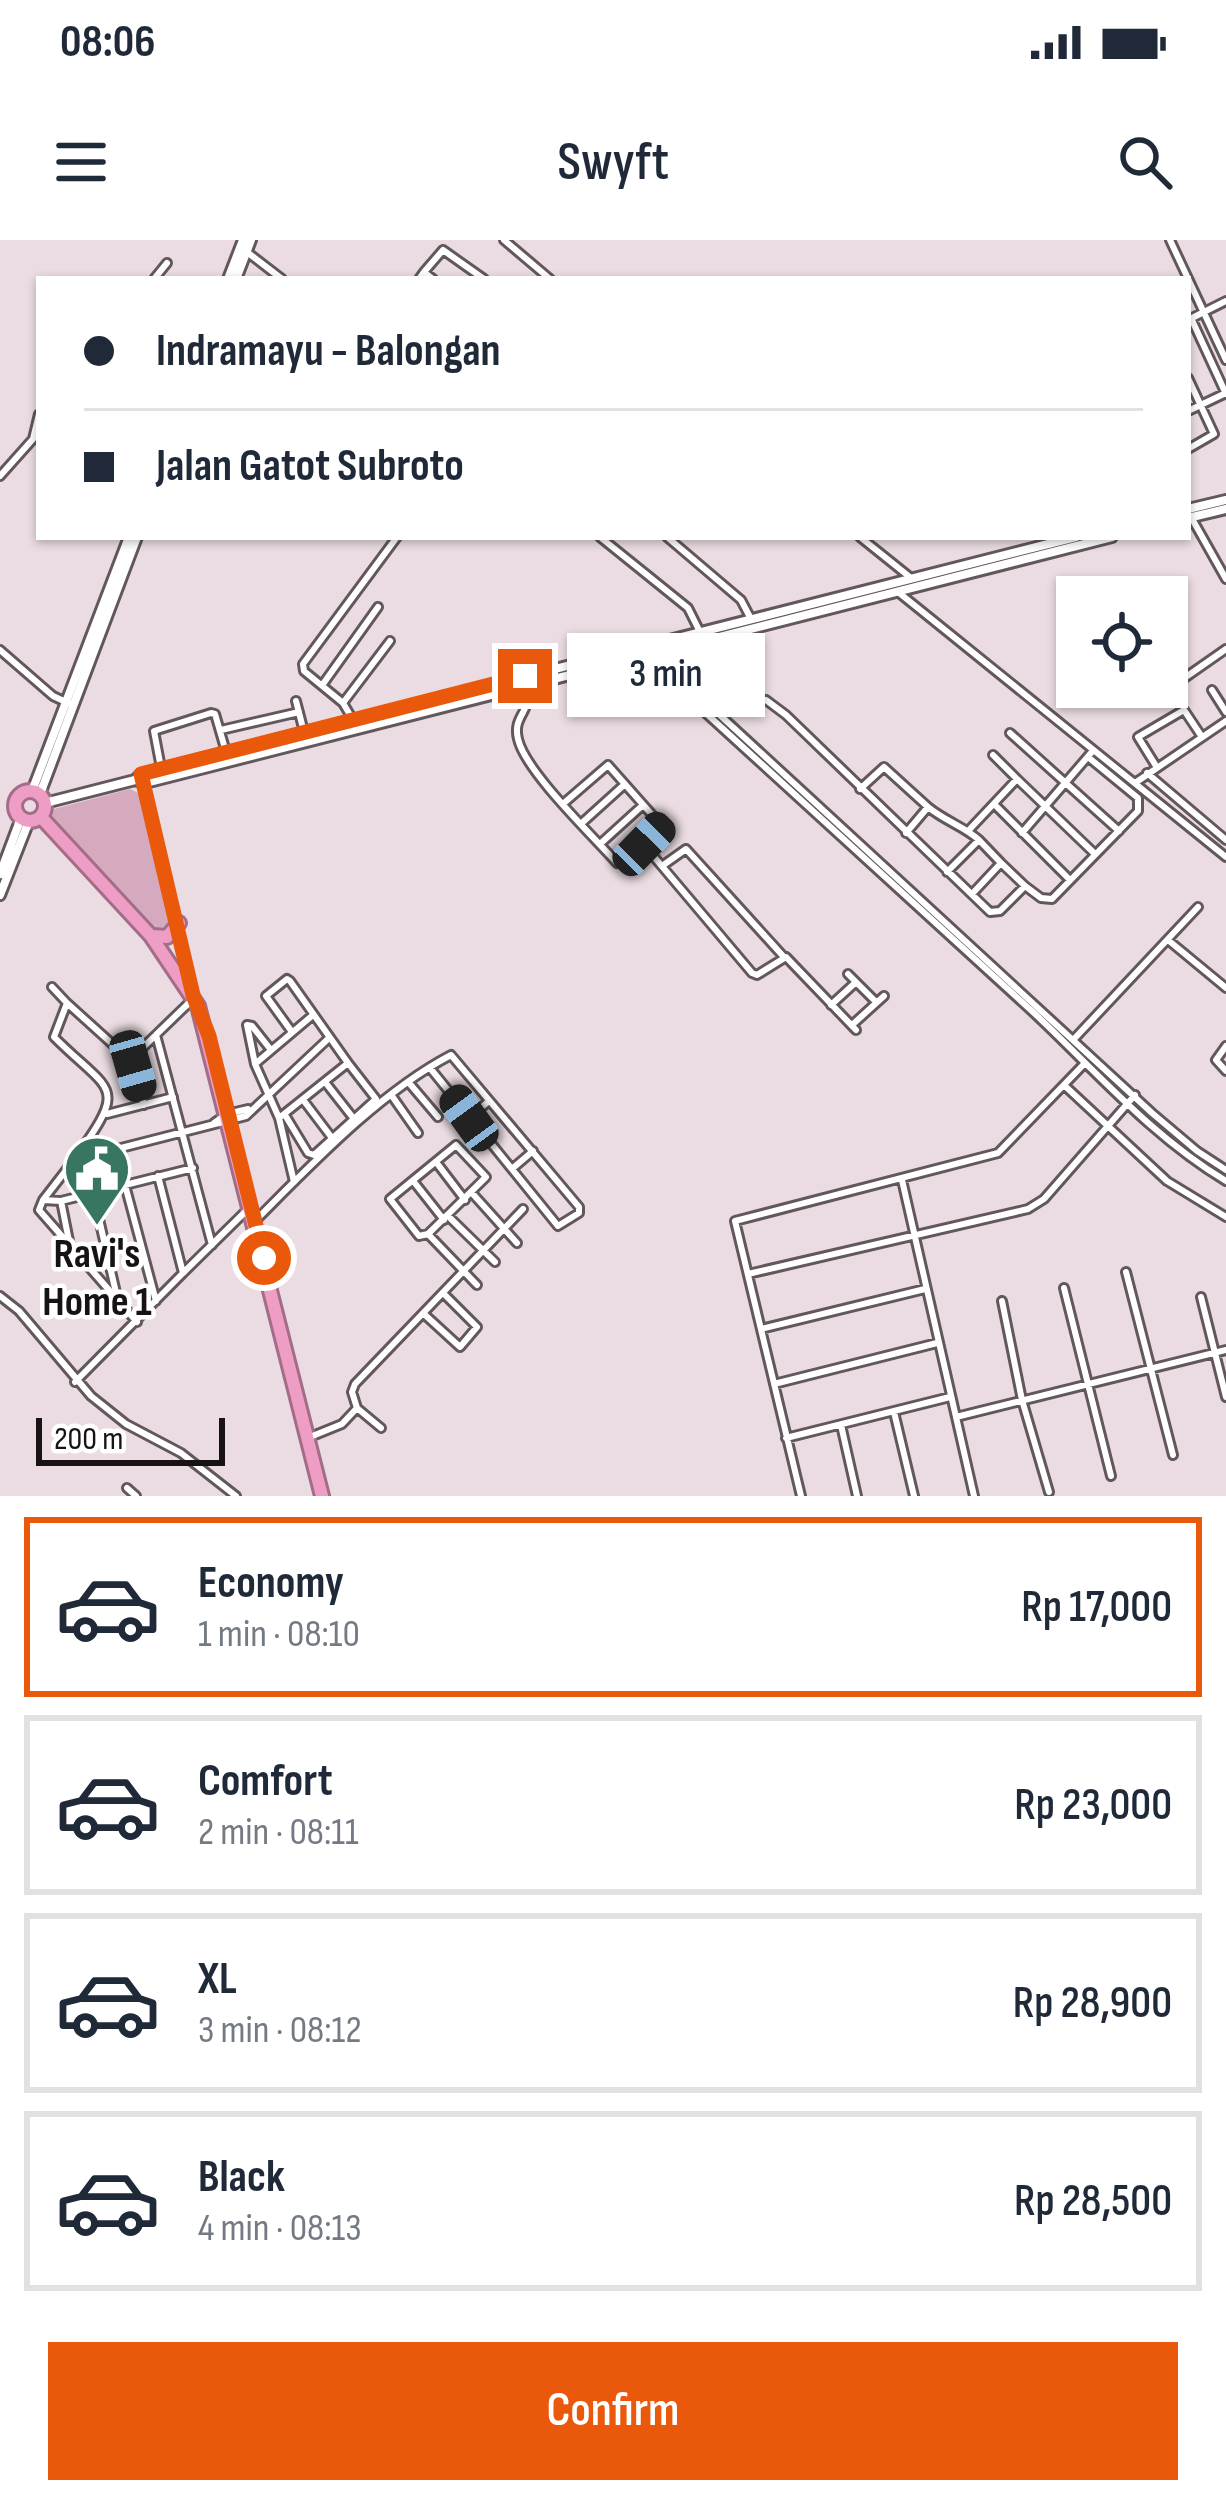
<!DOCTYPE html>
<meta charset="utf-8">
<style>
:root{--surface:#fff;--page:#f6f6f7;--text:#1f2937;--muted:#747a83;--line:#e0e1e3;--accent:#ea580c}
body{margin:0;font-family:"Sofia Sans Condensed",sans-serif;background:var(--page);color:var(--text);height:100vh;display:flex;flex-direction:column;font-size:45px;white-space:nowrap}
*{box-sizing:border-box;margin:0}
p{font-size:39px;color:var(--muted)}
.icon{flex:none;width:66px;height:66px;fill:none;stroke:currentColor;stroke-width:2;stroke-linecap:round;stroke-linejoin:round}
.map{position:relative;height:1256px;overflow:hidden}
.sheet{display:flex;flex-direction:column;background:var(--surface);flex:1}
.sheet>*{flex:none}
.guide{position:absolute;left:36px;top:36px;width:1155px;height:264px;border-radius:0px;box-shadow:0 3px 9px #0004;display:grid;align-content:center;height:264px;padding:0 48px;background:var(--surface)}
.buttons{position:absolute;left:1056px;top:336px;display:grid;gap:24px}
.buttons a{display:grid;place-items:center;width:132px;height:132px;border-radius:0px;background:var(--surface);box-shadow:0 3px 9px #0004;font-size:60px}
.scale{position:absolute;left:36px;bottom:30px;width:189px;box-sizing:border-box;padding-left:12px;border:6px solid #171214;border-top:0;font-size:33px;line-height:42px;white-space:nowrap;color:#171214;-webkit-text-stroke:9px #fff;paint-order:stroke}
.end{position:absolute;width:54px;height:54px;margin:-27px;border:15px solid #ea580c;background:#fff;box-shadow:0 0 0 6px #fff}
.from{border-radius:50%}
.bubble{position:absolute;height:84px;border-radius:0px;background:var(--surface);box-shadow:0 3px 9px #0004;font-size:39px;font-weight:600;line-height:84px;text-align:center}
.car{position:absolute;width:36px;height:72px;margin:-36px -18px;border-radius:15px;box-shadow:0 0 9px 3px #0007;background:linear-gradient(#222 24%,#8ab4d8 0 40%,#222 0 76%,#8ab4d8 0 86%,#222 0)}
.guide b{display:flex;align-items:center;gap:42px;height:114px;font-size:45px}
.guide b+b{border-top:3px solid var(--line)}
.guide i{width:30px;height:30px;background:var(--text)}
ul{padding:21px 0 0;list-style:none}
li{display:flex;align-items:center;gap:36px;height:180px;margin:0 24px 18px;padding:0 24px;border:6px solid var(--line);border-radius:0px}
li div{flex:1}
li b{display:block;font-size:45px}
li em{font-style:normal;font-weight:600}
li.selected{border-color:var(--accent)}
li>.icon{width:108px;height:108px;stroke-width:1.5}
.cta{display:flex;gap:24px;margin-top:auto;padding:24px 48px}
.cta a{flex:1;height:138px;border-radius:0px;background:var(--accent);color:#fff;font-size:48px;font-weight:600;line-height:138px;text-align:center}
.status{display:flex;justify-content:space-between;align-items:center;height:84px;padding:0 60px;background:var(--surface);direction:ltr}
.status svg{height:33px;fill:currentColor}
header{display:flex;justify-content:space-between;align-items:center;height:156px;padding:0 48px;background:var(--surface);font-size:54px;font-weight:600}
.map>svg:first-child{display:block}
.green{fill:#d6aabe}
.lines{fill:none;stroke-linecap:round;stroke-linejoin:round}
.street-casing{stroke:#62575c;stroke-width:12}
.secondary-casing{stroke:#62575c;stroke-width:14}
.highway-casing{stroke:#a36c87;stroke-width:18}
.street{stroke:#fff;stroke-width:6}
.secondary{stroke:#fff;stroke-width:8}
.highway{stroke:#ee9dc5;stroke-width:12}
.route{stroke:#ea580c;stroke-width:15}
.labels{text-anchor:middle;dominant-baseline:central;stroke-width:9;stroke-linejoin:round;paint-order:stroke}
.poi-label{font-size:42px;font-weight:bold;fill:#171214;stroke:#fff}
</style>
<div class="status"><b>08:06</b><svg viewBox="0 0 49 12"><path d="M0 12V9h3v3zM5 12V6h3v6zM10 12V3h3v9zM15 12V0h3v12zM26 1h20v11H26zM47 4h2v5h-2z"/></svg></div>
<header><svg class="icon" aria-label="menu" viewBox="0 0 24 24"><path d="M4 6h16M4 12h16M4 18h16"/></svg>Swyft<svg class="icon" aria-label="search" viewBox="0 0 24 24"><circle cx="10" cy="10" r="6"/><path d="M15 15l6 6"/></svg></header>
<div class="map">
<svg width="1226" height="1256" viewBox="0 0 1226 1256">
<rect width="100%" height="100%" fill="#eadce2"/>
<path class="green" d="M130,549l10,5 31,121 -2,9 -9,5 -8,-1 -100,-112 2,-7z"/>
<g class="lines">
<g class="street-casing">
<path id="street" d="M504,0l46,39
M1170,0l56,120
M247,12l35,27
M424,32l19,-22 41,29
M154,39l13,-16
M419,39l5,-7 9,7
M1191,78l35,76
M1192,78l34,-17
M1188,138l26,56 -26,15
M1188,171l38,-18
M0,236l33,-37 6,-25
M1191,277l35,62
M600,297l88,71 12,24
M667,297l74,63 10,19
M860,297l51,41
M898,352l328,265
M653,404l45,51 454,418 45,38 29,19
M646,405l28,39c120,109 240,218 359,328 62,58 119,125 193,169
M688,405l58,54 20,1 20,15 204,197 10,-1 25,-25 16,12 11,1 86,-88v-13l-50,-41
M0,410l53,46 15,7
M323,444l55,-77
M1173,446l53,-37
M527,447c6,25 -15,28 -9,52 7,32 75,97 99,124l27,-18 108,128 5,2 29,-18 70,73
M1212,450l14,22
M296,461l8,31
M343,463l47,-62
M353,480l-10,-17 -39,-32 -1,-7 94,-127
M221,490l78,-18
M1010,493l109,98
M993,515l24,24
M1156,526l-18,-29 46,-27 18,27
M161,528l-7,-37 57,-18 4,1 11,38
M1147,533l79,67
M144,542l49,210
M1135,543l91,-62
M860,549l24,-22 44,40 -22,26
M564,563l44,-38 54,61 -18,19
M994,564l76,76
M928,567c17,14 37,20 51,33l-32,32
M583,582l42,-38
M969,590l48,-51 78,75
M1022,593l69,-80
M600,604l43,-39
M1001,623l24,23
M662,626l24,-17 97,107
M972,654l29,-31 -22,-23
M1168,700l58,48
M848,734l27,27
M52,747l15,16 -13,34c57,57 75,46 22,120
M67,763l63,57 14,45
M831,765l24,-22
M852,785l32,-29
M292,792l-26,-36 21,-17 3,2 58,82 -69,55 -24,-54 58,-49
M156,795l56,210
M1074,799l124,-132
M1226,806l-10,14 10,11
M130,820l62,-60
M255,824l-8,-39 5,1 19,24
M325,842l29,37
M410,844l28,33
M1065,846l102,95 59,36
M392,856l26,37
M304,861l28,37
M107,874l66,-17
M285,875l23,38 6,2 62,-56 -28,-36
M279,878l15,64
M469,878l20,-17
M214,883l13,-9 21,-5
M456,905l30,32 -58,57 -9,2 -29,-37z
M436,922l29,38
M513,928l20,-17
M902,940l72,316
M414,942l30,38
M125,945l31,116
M93,953l24,104
M472,953l45,50
M43,960l31,-40 172,-44 83,-78
M61,961l132,-33
M448,976l47,46
M255,981c56,-56 125,-129 196,-166l128,152v6l-21,13 -128,-158
M428,994l49,51
M70,1006l-9,-45 -18,-1 -4,10 98,112
M1126,1032l47,183
M183,1033l66,-65
M748,1034l280,-65 16,-10 91,-104
M1064,1048l47,188
M0,1056l19,15 72,85 35,28 55,29 55,43
M1201,1057l25,100
M1002,1061l20,99 27,92
M424,1074l36,33 17,-20 -33,-33
M761,1089l164,-40
M75,1142l108,-109 -25,-97
M774,1144l163,-41
M894,1172l20,84
M956,1177l270,-67
M841,1185l16,71
M381,1188l-24,-20 -5,-16 3,-8 168,-175
M310,1197l32,-13 15,-16
M786,1198l164,-41
M127,1248l9,8
M801,1256l-66,-275 263,-68 87,-90"/>
</g>
<g class="secondary-casing">
<path id="secondary" d="M228,39l15,-39
M236,39l15,-39
M1188,269l38,-9
M1188,278l38,-9
M136,539l5,-5 935,-237
M32,551l97,-254
M40,554l97,-257
M45,563l90,-23 10,3 67,-17 900,-229
M0,634l21,-56
M0,655l29,-74"/>
</g>
<g class="highway-casing">
<path id="highway" d="M15 566a15 15 0 1 1 30 0a15 15 0 1 1-30 0Z
M41,577l110,119 47,70 124,490
M153,696l14,1 12,-14"/>
</g>
<use href="#street" class="street"/>
<use href="#secondary" class="secondary"/>
<use href="#highway" class="highway"/>
</g>
<g class="lines">
<path class="route" d="M264,1018l-55,-222 -16,-41 -52,-221 384,-98"/>
</g>
<defs>
<g id="civic-pin" transform="scale(3.45)"><path d="M0 17L-7.5 6A9.5 9.5 0 1 1 7.5 6Z" fill="#397662" stroke="#fff"/><path d="M-.6-6.5H3V-4.5H.6V-3L4-1V1h2V6H-6V1h2V-1L-.6-3ZM-1.2 2.5V6h2.4V2.5Z" fill="#fff"/></g>
</defs>
<g fill-rule="evenodd">
<use href="#civic-pin" x="97" y="929"/>
</g>
<g class="labels">
<g class="poi-label">
<text x="97" y="1014">Ravi's<tspan x="97" dy="48">Home 1</tspan></text>
</g>
</g>
</svg>
<div class="buttons">
<a><svg class="icon" aria-label="locate" viewBox="0 0 24 24"><circle cx="12" cy="12" r="6"/><path d="M12 2v4M12 18v4M2 12h4M18 12h4"/></svg></a>
</div>
<div class="scale">200 m</div>
<i class="end from" style="left:264px;top:1018px"></i>
<i class="end" style="left:525px;top:436px"></i>
<div class="bubble" style="left:567px;top:393px;width:198px">3 min</div>
<i class="car" style="left:644px;top:604px;rotate:44deg"></i>
<i class="car" style="left:133px;top:826px;rotate:164deg"></i>
<i class="car" style="left:469px;top:878px;rotate:324deg"></i>
<div class="guide">
<b><i class="from"></i>Indramayu - Balongan</b>
<b><i></i>Jalan Gatot Subroto</b>
</div>
</div>
<section class="sheet">
<ul>
<li class="selected"><svg class="icon" aria-label="car" viewBox="0 0 24 24"><path d="M5 17H2v-5l4-1 3-4h7l3 4 3 1v5h-3M9 17h6M6 11h13"/><circle cx="7" cy="17" r="2"/><circle cx="17" cy="17" r="2"/></svg><div><b>Economy</b><p>1 min · 08:10</p></div><em>Rp 17,000</em></li>
<li><svg class="icon" aria-label="car" viewBox="0 0 24 24"><path d="M5 17H2v-5l4-1 3-4h7l3 4 3 1v5h-3M9 17h6M6 11h13"/><circle cx="7" cy="17" r="2"/><circle cx="17" cy="17" r="2"/></svg><div><b>Comfort</b><p>2 min · 08:11</p></div><em>Rp 23,000</em></li>
<li><svg class="icon" aria-label="car" viewBox="0 0 24 24"><path d="M5 17H2v-5l4-1 3-4h7l3 4 3 1v5h-3M9 17h6M6 11h13"/><circle cx="7" cy="17" r="2"/><circle cx="17" cy="17" r="2"/></svg><div><b>XL</b><p>3 min · 08:12</p></div><em>Rp 28,900</em></li>
<li><svg class="icon" aria-label="car" viewBox="0 0 24 24"><path d="M5 17H2v-5l4-1 3-4h7l3 4 3 1v5h-3M9 17h6M6 11h13"/><circle cx="7" cy="17" r="2"/><circle cx="17" cy="17" r="2"/></svg><div><b>Black</b><p>4 min · 08:13</p></div><em>Rp 28,500</em></li>
</ul>
<div class="cta"><a>Confirm</a></div>
</section>
